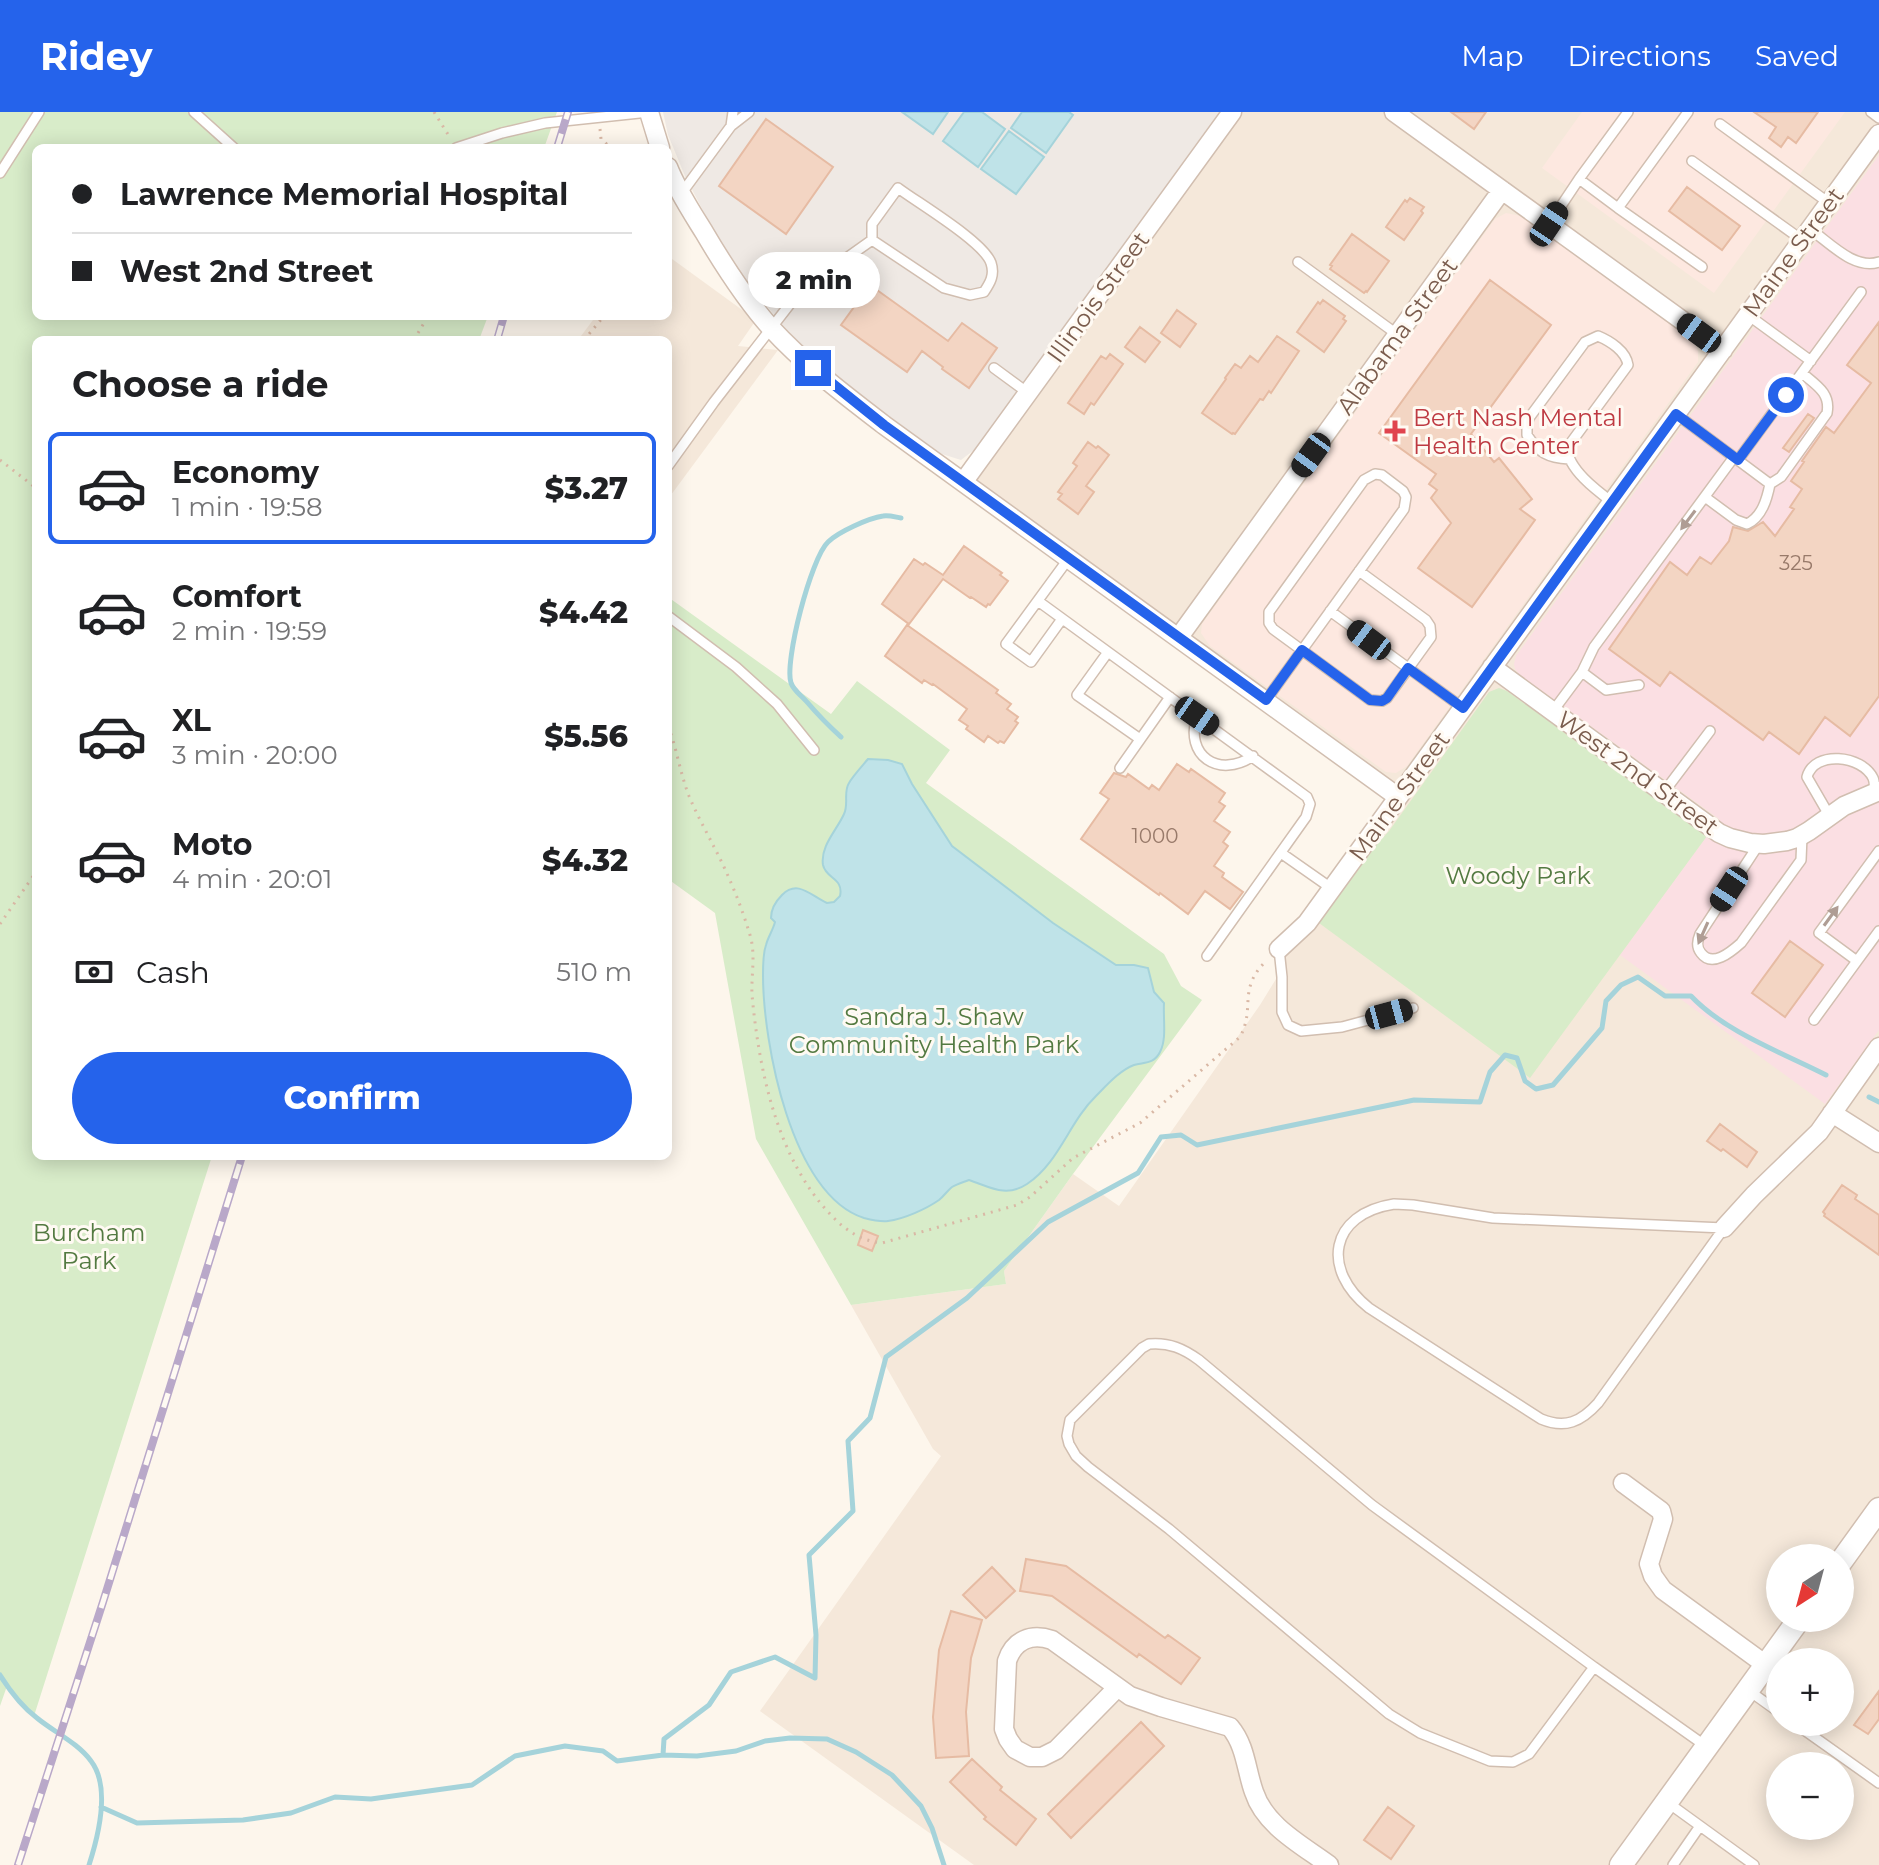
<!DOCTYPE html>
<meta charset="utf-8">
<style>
:root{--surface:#fff;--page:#f6f6f6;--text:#202124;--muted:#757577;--line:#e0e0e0;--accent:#2563eb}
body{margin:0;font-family:Montserrat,sans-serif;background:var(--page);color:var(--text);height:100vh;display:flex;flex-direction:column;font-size:30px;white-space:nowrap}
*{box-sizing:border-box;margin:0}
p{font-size:26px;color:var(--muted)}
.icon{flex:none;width:44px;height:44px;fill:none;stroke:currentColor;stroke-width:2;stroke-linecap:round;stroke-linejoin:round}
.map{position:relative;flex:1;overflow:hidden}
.sheet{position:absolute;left:32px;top:224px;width:640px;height:824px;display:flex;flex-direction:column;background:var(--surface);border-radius:12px;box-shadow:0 4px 20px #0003}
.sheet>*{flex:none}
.guide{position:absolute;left:32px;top:32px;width:640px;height:176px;border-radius:12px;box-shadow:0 4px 20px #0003;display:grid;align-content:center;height:176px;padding:0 40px;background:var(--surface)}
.needle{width:52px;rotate:216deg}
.buttons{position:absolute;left:1766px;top:1432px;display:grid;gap:16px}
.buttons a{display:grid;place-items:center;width:88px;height:88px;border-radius:50%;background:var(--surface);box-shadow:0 4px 20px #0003;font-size:40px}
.end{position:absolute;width:36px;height:36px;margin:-18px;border:10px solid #2563eb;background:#fff;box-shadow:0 0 0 4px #fff}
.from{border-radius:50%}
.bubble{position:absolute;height:56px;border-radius:28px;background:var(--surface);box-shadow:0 4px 20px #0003;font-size:26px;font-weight:800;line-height:56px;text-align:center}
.car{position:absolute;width:24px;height:48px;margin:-24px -12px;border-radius:10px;box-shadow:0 0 6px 2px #0007;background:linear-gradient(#222 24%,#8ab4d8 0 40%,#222 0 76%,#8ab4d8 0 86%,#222 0)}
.guide b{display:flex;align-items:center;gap:28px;height:76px;font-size:30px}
.guide b+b{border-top:2px solid var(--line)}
.guide i{width:20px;height:20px;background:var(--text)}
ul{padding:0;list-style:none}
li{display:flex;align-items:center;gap:24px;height:112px;margin:0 16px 12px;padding:0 24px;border:4px solid transparent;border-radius:12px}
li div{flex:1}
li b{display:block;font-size:30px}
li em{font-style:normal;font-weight:800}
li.selected{border-color:var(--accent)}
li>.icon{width:72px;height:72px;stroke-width:1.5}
h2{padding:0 40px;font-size:36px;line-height:96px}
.pay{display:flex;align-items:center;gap:20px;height:88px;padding:0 40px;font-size:30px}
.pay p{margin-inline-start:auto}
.action{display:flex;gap:16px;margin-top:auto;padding:16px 40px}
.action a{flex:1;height:92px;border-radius:48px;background:var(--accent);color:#fff;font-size:32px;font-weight:800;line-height:92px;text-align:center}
header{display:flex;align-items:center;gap:48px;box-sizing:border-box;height:112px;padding:0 40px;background:var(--accent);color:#fff}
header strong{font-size:38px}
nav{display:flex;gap:44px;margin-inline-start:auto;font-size:28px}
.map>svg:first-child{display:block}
.residential{fill:#f5e8da;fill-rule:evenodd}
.commercial{fill:#fde8e0}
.industrial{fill:#efe9e4}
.medical{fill:#fbdfe3}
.green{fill:#d8ecc9}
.water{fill:#bfe3e8;stroke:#a5d3da;stroke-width:2}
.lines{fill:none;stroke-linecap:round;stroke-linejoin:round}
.stream{stroke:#a5d3da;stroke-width:5}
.building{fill:#f3d5c3;stroke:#e6bba3;stroke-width:2}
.service-casing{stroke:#d1beb0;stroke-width:12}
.minor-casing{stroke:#d1beb0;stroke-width:21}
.tertiary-casing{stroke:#d1beb0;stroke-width:25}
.path{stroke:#d9b8a5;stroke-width:3;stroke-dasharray:2 6;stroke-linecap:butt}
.service{stroke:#fff;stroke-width:9}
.minor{stroke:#fff;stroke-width:18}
.tertiary{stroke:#fff;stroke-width:22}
.rail-casing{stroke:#b9a8c9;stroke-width:8}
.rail{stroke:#fffaf3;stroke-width:5;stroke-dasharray:15;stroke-linecap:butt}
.oneway{fill:#af9d94}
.route{stroke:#2563eb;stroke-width:10}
.health-dot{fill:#e0444e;stroke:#fffaf3;stroke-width:3}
.labels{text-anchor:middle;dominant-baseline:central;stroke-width:6;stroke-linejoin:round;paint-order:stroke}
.number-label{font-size:20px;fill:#987a6a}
.street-label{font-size:24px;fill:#7a5c4d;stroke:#fffaf3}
.health-label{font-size:24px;fill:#be3a42;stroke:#fffaf3;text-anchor:start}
.park-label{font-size:24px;fill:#537a41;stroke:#fffaf3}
</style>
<header>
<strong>Ridey</strong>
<nav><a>Map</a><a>Directions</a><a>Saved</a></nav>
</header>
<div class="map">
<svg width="1879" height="1753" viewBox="0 0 1879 1753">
<rect width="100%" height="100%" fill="#fdf6ec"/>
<path class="residential" d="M1232,0h647v1753h-905l-214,-154 181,-255 -8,-7 -82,-144 155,-21 -2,-13 69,-97 46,32 141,-201 24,-39 -5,-17 119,-152 -434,-316zM1780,1446h60v60h-60zM1780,1550h60v60h-60zM1780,1654h60v60h-60z
M668,144l88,64 -18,26 40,4 -110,149v-159h-90l18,-24h72z"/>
<path class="commercial" d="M1582,0h263l-131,181 -172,-125z
M1506,101l15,3 169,123 5,4 3,8v11l-291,404 -11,7 -10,-1 -176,-126 -9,-13 1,-9 293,-405z"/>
<path class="industrial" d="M663,0h558l-240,330 -7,8 -13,10 -19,-6 -64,-45 -68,-54 -30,-33 -26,-31 -21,-28 -22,-37 -26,-50 -17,-41z"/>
<path class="medical" d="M1879,43v875l-54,74 -205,-149 99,-136 -200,-145 -4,-5 -1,-5 2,-8z"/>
<path class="green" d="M0,0h557l-13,36h-508v168h452l-9,24h-443v816h176l-178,560 -13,-11 -14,-19 -7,20z
M668,485l163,117 26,-33 93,69 -24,33 238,171 17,32 21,14 -129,174 -69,97 2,13 -155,21 -95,-166 -41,-226 -47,-34z
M1499,576l8,3 200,145 -177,242 -211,-155 59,-80 11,-12 100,-139z"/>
<path class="water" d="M902,0h46l-15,22z
M964,0h18l23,17 -27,38 -35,-26z
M1022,0h47l4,3 -27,38 -35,-25z
M1009,19l35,26 -28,37 -35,-25z
M868,647l20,1 14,4 10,20 40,62 101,77 63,42h18l14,3 6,24 10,11c-1,16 3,36 -4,49 -6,12 -15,10 -26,13 -14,5 -28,21 -38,31 -27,26 -37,67 -69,88 -21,14 -37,3 -58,-4 -5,2 -12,4 -17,7 -5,4 -8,9 -13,13 -13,9 -35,19 -51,21 -8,1 -16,-1 -24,-3 -73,-23 -101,-176 -101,-243 0,-9 0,-22 3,-30 2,-8 7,-15 9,-23l-4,-4c0,-9 4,-16 11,-23 16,-16 29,1 45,8l7,-1 6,-6c4,-18 -14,-17 -17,-31 -3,-19 14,-35 21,-51 5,-10 -1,-22 5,-31 3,-6 14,-18 19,-24z"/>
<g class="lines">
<path class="stream" d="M841,625c-12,-11 -23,-22 -34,-35 -5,-6 -13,-11 -16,-19 -7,-21 20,-125 37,-141 10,-10 41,-24 55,-26 6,-1 12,1 18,2
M1869,985l10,5
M0,1563c10,16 21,31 37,43 17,14 41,25 54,43 20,26 7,76 -2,104
M663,1643l1,-16 45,-34 22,-33 44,-15 40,21 1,-43 -7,-80 44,-44 -5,-70 22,-23 16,-61 81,-59 81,-76 90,-49 23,-36 20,-2 16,10 217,-45 66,2 10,-30 15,-17 12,3 8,23 11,8 17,-4 49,-57 4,-27 15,-16 17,-8 27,19h26c34,36 92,57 135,79
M101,1695l36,16 106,-3 48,-7 44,-16 36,2 101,-14 43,-29 50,-10 38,5 14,10 46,-6 34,1 39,-5 29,-10 25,-3 37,1 29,13 36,23 29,31 11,22 12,37"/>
</g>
<path class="building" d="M1451,0h35l-12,17z
M1754,0h64l-22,31 -8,-6 -7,10 -12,-9 7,-11z
M766,7l67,48 -47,67 -67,-48z
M1687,75l53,39 -18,24 -53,-39z
M1410,86l14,9 -3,4 2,2 -19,27 -18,-13 19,-27 2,2z
M1352,122l37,27 -22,31 -1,-1 -2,2 -34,-24 2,-3 -2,-1z
M1490,168l61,45 -80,109 23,28 5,-4 33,41 -12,10 15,11 -63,87 -54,-39 33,-45 -20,-25 6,-8 -8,-6 7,-10 -57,-41z
M870,173l78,56 14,-18 35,25 -28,40 -27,-19 1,-2 -21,-16 -15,21 -66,-47z
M1323,188l22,16 -2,3 3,2 -22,31 -27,-20 21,-30 2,2z
M1177,198l19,14 -16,23 -19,-14z
M1879,210v374l-29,40 -25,-19 -26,37 -30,-22 -6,8 -93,-68 -10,14 -51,-37 61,-87 17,13 13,-18 11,7 18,-23 4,-14 15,4 15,-9 12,14 19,-27 -4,-2 12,-18 -11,-8 13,-19 -2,-1 24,-34 8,6 37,-50 -24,-18z
M1140,215l20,15 -15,20 -20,-15z
M1277,224l22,15 -28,42 -2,-2 -6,9 -3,-1 -25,35 -2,-1 -1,1 -30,-21 24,-34 -1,-1 10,-14 6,4 9,-12 8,6z
M1110,242l13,10 -29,41 -3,-2 -7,11 -16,-11 33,-47 5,3z
M1808,302l6,4 -25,34 -6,-4z
M1088,330l8,6 2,-2 11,9 -23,31 8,6 -16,22 -20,-15 4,-5 -4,-2 19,-26 -4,-3z
M964,434l38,27 -2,2 8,6 -18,24 -2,-1 -2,3 -15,-10 -1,1 -27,-19 -34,45 -27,-20 32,-45 9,6 2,-2 18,12z
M907,513l91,65 -2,3 15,11 -4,5 11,8 -3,4 3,2 -14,20 -4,-2 -2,2 -10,-7 -4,6 -18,-13 2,-3 -9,-6 8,-11 -34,-25 -1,1 -8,-5 -2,3 -37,-27z
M1177,652l12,8 2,-3 34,24 -6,9 6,4 -11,15 16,11 -7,10 5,4 -14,20 10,7 -2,4 21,15 -13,17 -25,-18 -17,23 -28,-21 -1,2 -78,-56 28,-40 -9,-6 14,-20 12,4 2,-3 21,15 3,-4 7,5z
M1790,829l33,24 -38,52 -33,-24z
M1720,1012l37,28 -10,15 -24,-18 -2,2 -14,-10z
M1842,1073l15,10 -2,4 24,16v40l-55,-39 1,-2 -2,-2z
M863,1118l15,6 -6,15 -14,-6z
M1026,1447l40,7 99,72 3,-3 32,23 -19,26 -42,-30 -2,3 -85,-61 -32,-5z
M992,1455l23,24 -29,27 -23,-23z
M951,1499l31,9 -11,38 -5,54 3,44 -33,2 -3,-41 6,-67z
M1879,1579v28l-11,15 -14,-9z
M1141,1610l23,24 -93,92 -23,-24z
M972,1647l30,28 -2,3 36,29 -20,26 -32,-26 2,-2 -36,-35z
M1388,1695l26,19 -23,33 -27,-19z"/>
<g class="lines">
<g class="service-casing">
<path id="service" d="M194,0l40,36
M1871,0l8,6
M1720,12l109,79
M731,14l18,-14
M456,36l46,-15 43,-10 104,-11
M1692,49l110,79
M0,61l39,-61
M1579,67l49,-67
M681,82l50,-68 2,-14
M1618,96l84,59
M1549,112l30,-45 39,29 70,-96
M1810,117c20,14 44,41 69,33
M1298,150l100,73
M1748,203l63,46
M994,256l34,25
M1676,302l94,70
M1569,347c-21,-1 -30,-6 -42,-24v-11l2,-6 56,-76 13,-6c12,5 28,15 30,29l-61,83c1,21 29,42 45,54
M1738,348l123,-168
M668,354l46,-64 86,-111 72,-51v-16l26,-36c20,15 86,54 93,75 4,12 -1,20 -7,29l-14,3 -26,-7 -72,-48
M1705,385l31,23 11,4c15,-7 20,-25 23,-40l11,-7 46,-64c4,-20 -11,-28 -25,-40
M1038,489l269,196 3,7 -4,13 -99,139
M1330,499l133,97
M668,504l68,51 41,37 37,46
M1062,507l-31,43 -25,-18 63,-86
M1108,540l-31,43 63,44
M1582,560l24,18 33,-5
M1266,588c46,-63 92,-127 138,-191l2,-12 -3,-6 -21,-16 -7,-1 -11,6 -95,132v11l4,6 97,71 12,1 5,-3 44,-61 -1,-11 -4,-6 -67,-49
M1553,599l29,-39 12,-25 140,-190
M1197,604c-13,40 22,63 56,40
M1120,656l50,-71
M1664,680l46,-61
M1829,703l-22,-38c7,-27 55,-22 66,1 2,4 1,9 2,14
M1759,732l-59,90c-3,7 -4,13 1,19 11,15 30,-1 40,-10l60,-83 1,-24
M1879,739l-60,82 38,28 22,-30
M1281,741l50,35
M1279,837l3,28v35l6,13 13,6 41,-4 71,-19
M1814,908l43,-59
M1394,1092l19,1 80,13 231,10 -126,175c-17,19 -33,26 -57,16l-172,-111c-48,-38 -40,-94 25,-104z
M1149,1232c20,-2 35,5 50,16l173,145 222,162 -65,87 -16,8 -23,-1 -70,-28 -31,-19 -220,-185 -81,-62 -12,-11 -7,-12 -2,-8 3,-16 72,-72z
M1594,1555l113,80
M1748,1578l32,23
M1793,1610l86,61
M1667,1690l87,63
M1673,1753l27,-39"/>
</g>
<g class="minor-casing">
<path id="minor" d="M649,0l11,36
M1394,0l329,238
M668,55c9,23 23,44 36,65 20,34 41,67 67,96 34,37 74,67 113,97l514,372
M964,369l268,-369
M1179,525l323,-447
M1492,555l227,166 11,5 20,5 14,1 23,-3 10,-3 12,-7 35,-25 35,-15
M1279,837l28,-26 572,-789
M1832,1001l47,30
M1724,1116l30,-33 65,-63 60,-85
M1623,1371l38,28 2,8 -14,45 4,12 10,14 103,75
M1117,1576l-61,62 -14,7h-12l-15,-8 -7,-10 -4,-10 3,-68c7,-21 24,-28 45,-21l78,56 31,11 69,20c16,19 16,43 24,65 11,34 48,53 75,73"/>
</g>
<g class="tertiary-casing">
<path id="tertiary" d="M1840,1451l39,-54
M1621,1753l179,-247"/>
</g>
<path class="path" d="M434,0l15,24
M600,17l1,10 10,9
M414,228l14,-24
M584,228l20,-24
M0,348l36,28
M668,614c9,23 12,47 21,70 7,17 16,33 24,49 15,28 28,60 37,90 6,20 1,40 2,60 7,75 25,164 79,220 14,15 30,26 51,28l135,-38 13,-8 43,-39 67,-35 100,-86c16,-30 -3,-47 26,-76
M0,812l36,-52"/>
<use href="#service" class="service"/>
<use href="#minor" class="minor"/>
<use href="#tertiary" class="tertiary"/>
<g class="rail-casing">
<path id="rail" d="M557,36l11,-36
M497,228l7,-24
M18,1753l85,-263 139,-446"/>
</g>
<use href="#rail" class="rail"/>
</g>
<defs><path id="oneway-solid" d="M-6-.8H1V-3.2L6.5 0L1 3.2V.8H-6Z" transform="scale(2)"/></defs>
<g class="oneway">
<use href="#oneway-solid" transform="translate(1688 408) rotate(127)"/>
<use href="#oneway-solid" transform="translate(1831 804) rotate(-54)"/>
<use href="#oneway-solid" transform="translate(1703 821) rotate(114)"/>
</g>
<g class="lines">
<path class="route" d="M813,256l71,57 382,275 36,-50 68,50 12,1 5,-3 21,-30 55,40 213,-294 62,46 48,-65"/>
</g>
<path class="health-dot" d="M1391 307h8v8h8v8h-8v8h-8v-8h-8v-8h8z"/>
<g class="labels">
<g class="number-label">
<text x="1796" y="451">325</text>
<text x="1155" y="724">1000</text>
</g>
<g class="street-label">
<text transform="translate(1793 140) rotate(-54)">Maine Street</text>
<text transform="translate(1098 185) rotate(-54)">Illinois Street</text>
<text transform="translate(1397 224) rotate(-54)">Alabama Street</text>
<text transform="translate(1638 661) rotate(36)">West 2nd Street</text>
<text transform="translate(1399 684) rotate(-54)">Maine Street</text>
</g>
<g class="health-label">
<text x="1413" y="305">Bert Nash Mental<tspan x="1413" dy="28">Health Center</tspan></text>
</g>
<g class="park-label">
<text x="1518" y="763">Woody Park</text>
<text x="934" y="904">Sandra J. Shaw<tspan x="934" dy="28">Community Health Park</tspan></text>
<text x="89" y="1120">Burcham<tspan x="89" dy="28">Park</tspan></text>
</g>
</g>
</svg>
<div class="buttons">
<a><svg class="needle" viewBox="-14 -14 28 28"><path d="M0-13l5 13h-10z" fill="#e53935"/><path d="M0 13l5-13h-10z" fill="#757577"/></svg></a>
<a>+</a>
<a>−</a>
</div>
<i class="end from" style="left:1786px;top:283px"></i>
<i class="end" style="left:813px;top:256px"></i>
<div class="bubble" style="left:748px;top:140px;width:132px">2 min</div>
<i class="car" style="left:1549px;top:112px;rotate:34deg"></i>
<i class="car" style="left:1699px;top:221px;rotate:306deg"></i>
<i class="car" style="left:1311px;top:343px;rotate:216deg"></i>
<i class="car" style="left:1369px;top:528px;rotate:307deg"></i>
<i class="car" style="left:1197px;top:604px;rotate:125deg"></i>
<i class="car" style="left:1729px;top:777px;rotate:213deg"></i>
<i class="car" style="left:1389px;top:902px;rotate:75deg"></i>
<div class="guide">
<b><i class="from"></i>Lawrence Memorial Hospital</b>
<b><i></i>West 2nd Street</b>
</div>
<section class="sheet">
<h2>Choose a ride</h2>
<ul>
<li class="selected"><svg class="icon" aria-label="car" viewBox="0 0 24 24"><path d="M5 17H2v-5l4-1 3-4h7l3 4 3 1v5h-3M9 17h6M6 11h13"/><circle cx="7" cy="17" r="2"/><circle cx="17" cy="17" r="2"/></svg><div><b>Economy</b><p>1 min · 19:58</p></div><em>$3.27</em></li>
<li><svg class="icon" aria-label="car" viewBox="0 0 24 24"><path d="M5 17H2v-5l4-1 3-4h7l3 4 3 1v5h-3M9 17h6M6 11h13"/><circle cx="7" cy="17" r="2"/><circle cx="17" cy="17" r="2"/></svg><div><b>Comfort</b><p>2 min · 19:59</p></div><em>$4.42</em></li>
<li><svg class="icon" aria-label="car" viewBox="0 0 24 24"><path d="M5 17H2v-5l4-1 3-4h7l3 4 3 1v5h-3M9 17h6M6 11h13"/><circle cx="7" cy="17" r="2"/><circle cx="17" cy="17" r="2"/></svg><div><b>XL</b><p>3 min · 20:00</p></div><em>$5.56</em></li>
<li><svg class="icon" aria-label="car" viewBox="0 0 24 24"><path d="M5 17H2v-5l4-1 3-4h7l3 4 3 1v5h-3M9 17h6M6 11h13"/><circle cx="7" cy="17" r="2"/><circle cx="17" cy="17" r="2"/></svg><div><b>Moto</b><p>4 min · 20:01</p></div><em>$4.32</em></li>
</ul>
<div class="pay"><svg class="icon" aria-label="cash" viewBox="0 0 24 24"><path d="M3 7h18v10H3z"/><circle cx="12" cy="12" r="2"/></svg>Cash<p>510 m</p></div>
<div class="action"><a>Confirm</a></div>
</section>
</div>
